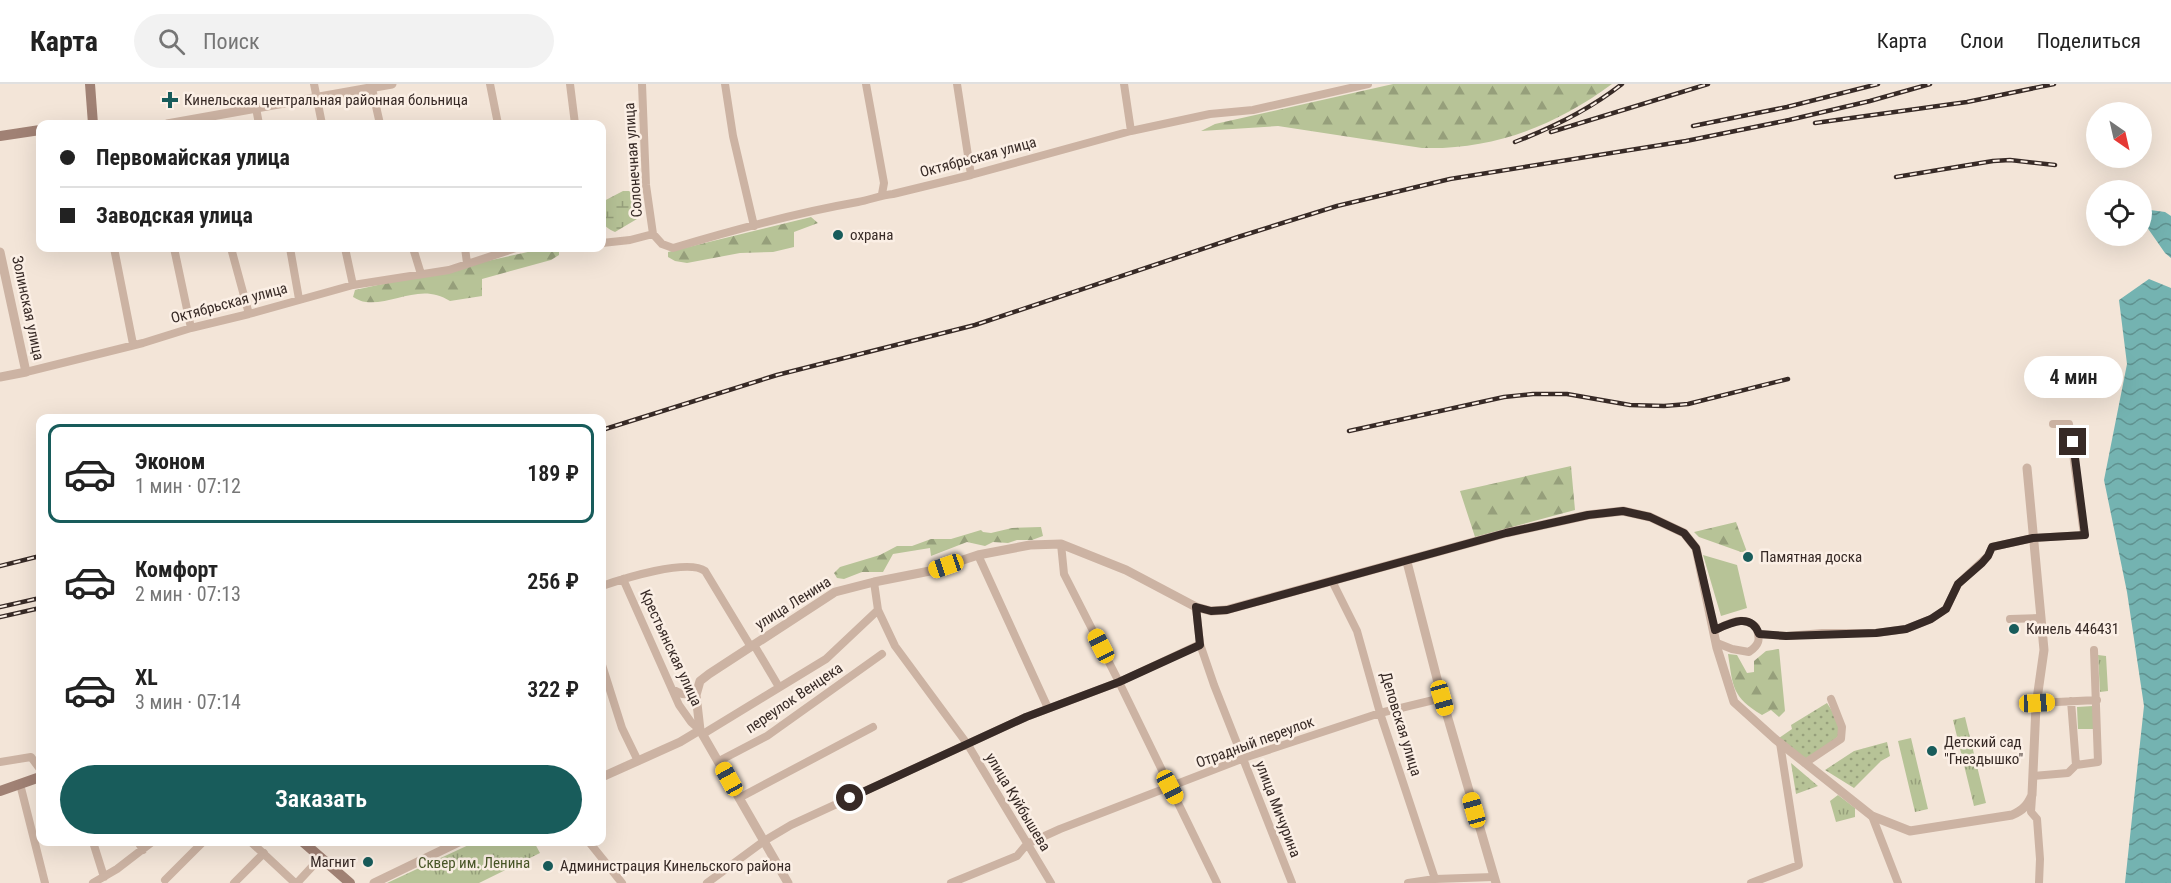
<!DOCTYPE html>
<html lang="ru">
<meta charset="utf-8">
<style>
:root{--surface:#fff;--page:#f2f2f2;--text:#222;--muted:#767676;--line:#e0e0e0;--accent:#185c5b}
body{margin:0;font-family:"Roboto Condensed",sans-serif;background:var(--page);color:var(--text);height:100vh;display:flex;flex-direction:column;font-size:22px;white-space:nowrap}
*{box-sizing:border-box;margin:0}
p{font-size:20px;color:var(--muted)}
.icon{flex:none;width:33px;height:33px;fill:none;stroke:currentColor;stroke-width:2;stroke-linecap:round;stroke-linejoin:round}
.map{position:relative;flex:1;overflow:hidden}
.details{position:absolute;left:36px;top:330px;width:570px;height:432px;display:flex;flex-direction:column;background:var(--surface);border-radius:12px;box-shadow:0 6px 24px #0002}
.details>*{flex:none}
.guide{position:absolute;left:36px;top:36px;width:570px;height:132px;border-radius:12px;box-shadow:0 6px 24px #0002;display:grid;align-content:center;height:132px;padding:0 24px;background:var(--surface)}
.needle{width:39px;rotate:146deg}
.buttons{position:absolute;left:2086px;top:18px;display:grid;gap:12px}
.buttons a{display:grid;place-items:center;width:66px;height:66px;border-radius:50%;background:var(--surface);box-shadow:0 6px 24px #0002;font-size:30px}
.end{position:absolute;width:27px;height:27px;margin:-14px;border:8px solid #372a26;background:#fff;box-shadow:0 0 0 3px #fff}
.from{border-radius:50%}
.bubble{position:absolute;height:42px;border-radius:21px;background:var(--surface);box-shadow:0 6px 24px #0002;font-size:20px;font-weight:600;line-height:42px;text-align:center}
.car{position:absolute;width:18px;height:36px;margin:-18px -9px;border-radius:8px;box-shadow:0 0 4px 2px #0007;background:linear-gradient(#f5c518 24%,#345 0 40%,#f5c518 0 76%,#345 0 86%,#f5c518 0)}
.guide b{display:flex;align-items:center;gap:21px;height:57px;font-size:22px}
.guide b+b{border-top:2px solid var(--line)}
.guide i{width:15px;height:15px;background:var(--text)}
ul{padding:10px 0 0;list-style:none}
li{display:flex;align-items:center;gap:18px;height:99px;margin:0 12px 9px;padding:0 12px;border:3px solid transparent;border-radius:12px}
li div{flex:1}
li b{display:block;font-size:22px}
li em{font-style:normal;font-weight:600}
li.selected{border-color:var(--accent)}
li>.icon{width:54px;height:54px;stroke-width:1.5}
.primary-button{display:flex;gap:12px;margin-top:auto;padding:12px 24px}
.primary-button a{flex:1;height:69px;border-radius:36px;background:var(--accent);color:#fff;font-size:24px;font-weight:600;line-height:69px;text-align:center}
header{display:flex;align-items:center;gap:36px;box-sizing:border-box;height:84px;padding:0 30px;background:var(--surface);border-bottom:2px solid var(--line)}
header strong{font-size:28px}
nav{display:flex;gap:33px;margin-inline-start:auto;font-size:21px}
.search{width:420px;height:54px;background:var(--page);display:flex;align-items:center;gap:15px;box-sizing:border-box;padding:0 21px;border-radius:33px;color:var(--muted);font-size:22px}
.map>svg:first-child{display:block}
.grass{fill:url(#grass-dots)}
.forest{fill:url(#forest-firs)}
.wetland{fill:url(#wetland-marsh)}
.park{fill:url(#park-tufts)}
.garden{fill:#b7c397}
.water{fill:url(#water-waves)}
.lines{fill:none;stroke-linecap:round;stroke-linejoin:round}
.minor{stroke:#ccb3a3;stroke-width:8}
.tertiary{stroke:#ccb3a3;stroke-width:9}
.secondary{stroke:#a08174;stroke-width:10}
.rail-casing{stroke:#372a26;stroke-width:4.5}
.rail{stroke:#fbefe5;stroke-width:2;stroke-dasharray:7;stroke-linecap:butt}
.route{stroke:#372a26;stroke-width:8}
.poi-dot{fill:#185c5b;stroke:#fbefe5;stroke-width:2}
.labels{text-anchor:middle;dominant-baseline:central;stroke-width:5;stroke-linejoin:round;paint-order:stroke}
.poi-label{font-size:15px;fill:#372a26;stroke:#fbefe5;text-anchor:start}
.street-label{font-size:15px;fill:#372a26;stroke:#fbefe5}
.park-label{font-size:15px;fill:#495727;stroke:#fbefe5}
</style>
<header>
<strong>Карта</strong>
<div class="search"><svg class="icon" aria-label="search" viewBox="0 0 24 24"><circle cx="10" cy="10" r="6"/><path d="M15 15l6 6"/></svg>Поиск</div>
<nav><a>Карта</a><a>Слои</a><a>Поделиться</a></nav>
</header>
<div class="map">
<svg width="2171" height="799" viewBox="0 0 2171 799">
<defs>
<pattern id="grass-dots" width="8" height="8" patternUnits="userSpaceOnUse" patternTransform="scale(1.5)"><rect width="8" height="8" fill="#b7c397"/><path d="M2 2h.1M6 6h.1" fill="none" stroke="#969f7b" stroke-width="1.8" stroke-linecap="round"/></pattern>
<pattern id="forest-firs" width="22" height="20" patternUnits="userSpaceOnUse" patternTransform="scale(1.5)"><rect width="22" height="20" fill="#b7c397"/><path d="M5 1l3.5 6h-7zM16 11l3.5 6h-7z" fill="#969f7b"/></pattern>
<pattern id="wetland-marsh" width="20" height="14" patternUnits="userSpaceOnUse" patternTransform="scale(1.5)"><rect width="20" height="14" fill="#b7c397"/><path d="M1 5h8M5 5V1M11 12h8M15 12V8" fill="none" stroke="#969f7b"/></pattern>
<pattern id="park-tufts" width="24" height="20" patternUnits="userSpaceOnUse" patternTransform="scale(1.5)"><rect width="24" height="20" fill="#b7c397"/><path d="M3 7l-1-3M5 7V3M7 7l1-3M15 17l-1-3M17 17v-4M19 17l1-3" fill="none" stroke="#969f7b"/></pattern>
<pattern id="water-waves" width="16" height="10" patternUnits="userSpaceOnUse" patternTransform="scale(1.5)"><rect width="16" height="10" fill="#74b3b1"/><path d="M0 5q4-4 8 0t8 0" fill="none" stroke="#609290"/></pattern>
</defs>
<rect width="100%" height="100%" fill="#f3e5d8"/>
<path class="grass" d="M1827,619l7,11 8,19 -33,29 -30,-24 13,-9 -1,-4z
M1887,658l3,14 -9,5 -27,27 -29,-18 29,-19z
M1791,679l27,23 -22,8z"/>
<path class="forest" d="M1393,0h219c-57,42 -119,66 -190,64l-144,-22 -77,5 14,-7z
M811,133l7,6 -24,9v15l-21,5 -33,1 -53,10 -12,-2 -7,-4v-5z
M546,164l13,1v6l-8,5 -69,19v17l-32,5c-29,-19 -56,4 -84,1 -4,0 -9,-3 -13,-5l2,-7z
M1571,382l4,44 -100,27 -15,-46z
M1736,438l11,30h-6l-42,-15 -5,-5z
M1041,443l2,9 -11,4h-15l-9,3 -15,-1 -8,4 -18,-4 -36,14 -1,-8 -37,6 -10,18h-21l-18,7 -7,-1 -3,-5 6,-6 40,-12 17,-9h15l19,-7h20l30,-9 2,2 8,1 21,-5z
M1779,565l6,62 -6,6 -8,-7 -9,5c-30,-18 -29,-28 -34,-61l9,1 10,18 7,-1v-11l12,-10z"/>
<path class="wetland" d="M623,107h10l5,8 4,17 -27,16c-15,-6 -14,-15 -13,-30z"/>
<path class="park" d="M2098,571l8,1 2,35 -8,1z
M1965,633l21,86 -12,3 -21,-86z
M1911,654l17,71 -13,3 -17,-71z
M1838,711l17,13v9l-19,5 -6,-21z
M475,758h59l6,11 -61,30h-92z"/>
<path class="garden" d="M1703,471l34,10 10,43 -26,8z
M2093,622l1,23h-16l-1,-22z"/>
<path class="water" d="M2150,126l15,2 6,4v42l-6,-5 -23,-33v-4z
M2149,195l22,9v595h-46l19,-177 -17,-114 -23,-112 23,-116 -8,-64z"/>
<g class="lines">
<path class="minor" d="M314,0l8,40
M371,0l9,40
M490,0l8,40
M570,0l5,40
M642,0l4,101 7,49
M725,0l8,52 21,90
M866,0l18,99 -2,11
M957,0l14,91
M1124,0l7,47
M256,24l3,16
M602,159l28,-3 23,-6 9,10 11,4c60,-18 122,-35 185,-46 12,-2 23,-7 35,-8l78,-19 160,-44 79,-17 43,-4 115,-26
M114,164l19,96
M174,164l17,80
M231,164l18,66
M290,164l9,51
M345,164l8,37
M413,164l8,26
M465,164l2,15
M26,288l117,-29 48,-15 58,-14 104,-29 96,-15 67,-22
M1061,460l3,30 55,108 98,201
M978,471l70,153
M623,495l56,126 12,17 9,8
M1332,497l25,50 23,82 55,166
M874,498l4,28 17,36 73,99 83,138
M602,502c20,-7 86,-28 103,-15l46,76
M1196,523l4,37 14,41 78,198
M2010,535l30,-1
M1715,546c15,-7 28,-15 41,-3 5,13 3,18 -7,25l-17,-3 -15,-6
M1759,550l28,2 35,-3h54l30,-4 25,-10 15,-10 12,-25 30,-28 4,-9 41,-9 51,-3 -15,-111h-16
M754,561l25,42
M602,581l20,63 16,33
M672,605l10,5 14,1
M2071,617l5,64
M2037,619l60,-3
M703,650l123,-75 52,-49
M719,677l48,-25 115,-82
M0,678l31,-5 9,12
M1805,679l36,-24 1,-12 -11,-28
M2033,692l35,-3 8,-8 22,-3 -4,-112
M20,700l25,99
M2032,713l-1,15 6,7 3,40 -1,24
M739,714l134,-71
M1872,732l26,67
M93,758l11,35
M138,758l5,8
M251,758l44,41
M589,758l33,41
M165,796l38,-38
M93,799l24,-14 35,-27
M234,799l30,-30
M297,799l24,-26
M707,799l57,-42 27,-16 235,-108 93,-35 81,-38
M951,799l66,-27 10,-12 33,-15 184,-71 136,-45 62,-15
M1408,799l27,-4 58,-2
M1751,799l48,-18 -19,-122"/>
<path class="tertiary" d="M167,40l225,-40
M0,168l26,120 -26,5
M1407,478l35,136 54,185
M602,693l78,-35 20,-12
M374,799l85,-41
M788,799l-88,-153 -4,-35 4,-14 9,-7 126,-82 39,-10 56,-11 48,-16 52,-10 31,-1 65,26 70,37 15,4 15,-1 280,-77 82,-18 35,-4 27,6 34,16 12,15 21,100 17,54 41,37 97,77 38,15 102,-16c11,-5 15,-9 20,-20l4,-89 8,-56 -17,-182"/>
<path class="secondary" d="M90,0l3,40
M0,52l40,-6
M0,707l40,-14
M303,758l47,41"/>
<g class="rail-casing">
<path id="rail" d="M1815,39l152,-21 87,-18
M1693,42l94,-19 91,-23
M1551,48l157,-48
M1515,58c39,-15 74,-32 107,-58
M1896,93l97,-16 17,-1 45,5
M602,346l175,-55 198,-50 263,-88 99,-31 113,-27 236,-38 103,-21 81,-19 60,-17
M1349,347l155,-34 29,-3h34l63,11 34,1 24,-2 100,-25
M0,482l40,-10
M0,523l40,-9
M0,533l40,-9"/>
</g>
<use href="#rail" class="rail"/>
</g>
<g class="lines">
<path class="route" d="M850,714l176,-81 93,-35 81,-37 -4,-38 15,4 16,-1 279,-77 82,-18 35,-4 27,6 34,16 12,15 19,82c15,-7 36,-18 44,4l27,2 90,-3 30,-4 25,-10 15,-10 12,-25 24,-21 6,-7 4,-9 41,-9 52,-3 -12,-93"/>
</g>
<g class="poi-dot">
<path d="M167 7h6v6h6v6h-6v6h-6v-6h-6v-6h6z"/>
<circle cx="838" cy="151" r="6"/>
<circle cx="1748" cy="473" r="6"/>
<circle cx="2014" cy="545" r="6"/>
<circle cx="1932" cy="667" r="6"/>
<circle cx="368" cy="778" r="6"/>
<circle cx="548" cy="782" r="6"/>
</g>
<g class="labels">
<g class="poi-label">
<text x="184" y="16">Кинельская центральная районная больница</text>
<text x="850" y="151">охрана</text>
<text x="1760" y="473">Памятная доска</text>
<text x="2026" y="545">Кинель 446431</text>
<text x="1944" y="658">Детский сад<tspan x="1944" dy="17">"Гнездышко"</tspan></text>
<text x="356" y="778" text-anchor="end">Магнит</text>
<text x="560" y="782">Администрация Кинельского района</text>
</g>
<g class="street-label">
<text transform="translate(978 73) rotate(-15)">Октябрьская улица</text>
<text transform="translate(633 76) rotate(-94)">Солонечная улица</text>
<text transform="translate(229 219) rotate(-15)">Октябрьская улица</text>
<text transform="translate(28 224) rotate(78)">Золинская улица</text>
<text transform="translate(793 519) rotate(-32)">улица Ленина</text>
<text transform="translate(671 564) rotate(65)">Крестьянская улица</text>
<text transform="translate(794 614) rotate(-34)">переулок Венцека</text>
<text transform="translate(1401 640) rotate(73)">Деповская улица</text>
<text transform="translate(1255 658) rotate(-20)">Отрадный переулок</text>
<text transform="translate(1018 718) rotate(59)">улица Куйбышева</text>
<text transform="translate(1278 725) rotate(69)">улица Мичурина</text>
</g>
<g class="park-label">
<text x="474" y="779">Сквер им. Ленина</text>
</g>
</g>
</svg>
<div class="buttons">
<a><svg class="needle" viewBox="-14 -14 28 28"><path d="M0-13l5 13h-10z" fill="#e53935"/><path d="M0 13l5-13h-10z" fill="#767676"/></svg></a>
<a><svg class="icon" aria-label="locate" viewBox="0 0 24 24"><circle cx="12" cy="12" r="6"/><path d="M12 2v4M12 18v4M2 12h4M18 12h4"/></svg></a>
</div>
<i class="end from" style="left:850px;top:714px"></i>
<i class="end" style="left:2073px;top:358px"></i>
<div class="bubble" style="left:2024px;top:272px;width:99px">4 мин</div>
<i class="car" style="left:946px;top:482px;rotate:251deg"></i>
<i class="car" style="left:1101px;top:562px;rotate:333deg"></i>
<i class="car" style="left:1442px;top:614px;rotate:164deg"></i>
<i class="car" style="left:2037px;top:619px;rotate:87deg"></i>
<i class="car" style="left:729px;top:695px;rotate:331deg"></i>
<i class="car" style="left:1170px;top:703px;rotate:152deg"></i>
<i class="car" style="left:1474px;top:726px;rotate:344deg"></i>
<div class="guide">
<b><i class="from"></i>Первомайская улица</b>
<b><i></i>Заводская улица</b>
</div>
<section class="details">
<ul>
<li class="selected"><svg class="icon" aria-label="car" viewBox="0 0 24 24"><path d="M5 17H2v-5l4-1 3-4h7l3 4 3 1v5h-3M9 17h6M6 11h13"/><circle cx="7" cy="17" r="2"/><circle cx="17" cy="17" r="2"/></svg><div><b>Эконом</b><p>1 мин · 07:12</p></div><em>189 ₽</em></li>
<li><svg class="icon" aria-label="car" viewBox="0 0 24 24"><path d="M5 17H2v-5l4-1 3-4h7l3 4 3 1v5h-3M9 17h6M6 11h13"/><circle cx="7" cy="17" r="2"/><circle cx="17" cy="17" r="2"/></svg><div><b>Комфорт</b><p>2 мин · 07:13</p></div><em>256 ₽</em></li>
<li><svg class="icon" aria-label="car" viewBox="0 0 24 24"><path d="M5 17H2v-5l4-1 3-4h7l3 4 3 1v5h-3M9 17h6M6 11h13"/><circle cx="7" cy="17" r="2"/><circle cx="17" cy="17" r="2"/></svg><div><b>XL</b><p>3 мин · 07:14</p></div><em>322 ₽</em></li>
</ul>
<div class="primary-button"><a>Заказать</a></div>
</section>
</div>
